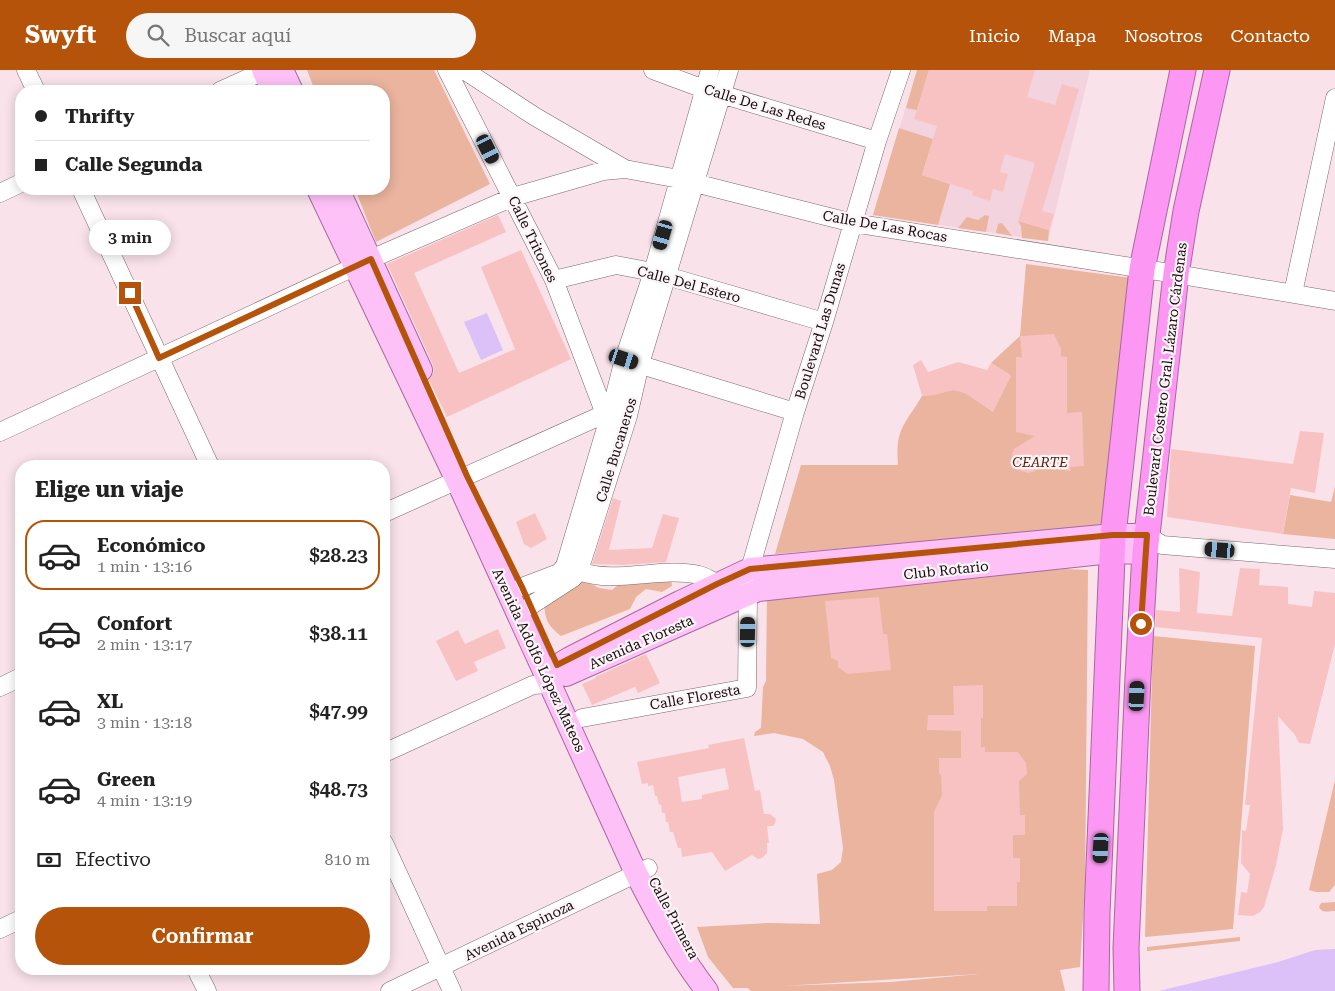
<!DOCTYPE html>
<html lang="es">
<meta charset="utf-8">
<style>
:root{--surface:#fff;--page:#f6f6f6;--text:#222;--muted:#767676;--line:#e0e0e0;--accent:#b45309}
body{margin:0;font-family:"Roboto Serif",serif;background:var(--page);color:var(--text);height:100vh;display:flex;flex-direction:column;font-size:19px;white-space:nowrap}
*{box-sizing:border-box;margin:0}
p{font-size:16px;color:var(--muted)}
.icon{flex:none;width:28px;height:28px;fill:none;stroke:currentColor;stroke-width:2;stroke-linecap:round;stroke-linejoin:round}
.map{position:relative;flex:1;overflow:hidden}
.side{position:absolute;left:15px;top:390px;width:375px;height:515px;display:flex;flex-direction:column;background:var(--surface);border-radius:20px;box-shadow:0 2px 12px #0003}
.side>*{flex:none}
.hud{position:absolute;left:15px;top:15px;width:375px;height:110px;border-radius:20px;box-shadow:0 2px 12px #0003;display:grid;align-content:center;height:110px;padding:0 20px;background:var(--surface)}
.end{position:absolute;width:22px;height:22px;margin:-11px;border:6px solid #b45309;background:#fff;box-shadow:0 0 0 2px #fff}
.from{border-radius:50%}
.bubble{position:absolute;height:35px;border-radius:18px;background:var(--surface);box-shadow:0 2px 12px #0003;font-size:16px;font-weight:600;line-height:35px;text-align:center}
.car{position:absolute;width:15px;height:30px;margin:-15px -8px;border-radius:6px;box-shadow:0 0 4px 1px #0007;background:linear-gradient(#222 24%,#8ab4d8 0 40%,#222 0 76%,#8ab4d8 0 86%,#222 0)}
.hud b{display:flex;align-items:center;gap:18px;height:48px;font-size:19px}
.hud b+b{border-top:1px solid var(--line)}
.hud i{width:12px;height:12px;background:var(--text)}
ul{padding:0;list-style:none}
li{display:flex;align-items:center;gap:15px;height:70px;margin:0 10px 8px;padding:0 10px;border:2px solid transparent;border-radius:20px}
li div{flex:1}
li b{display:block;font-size:19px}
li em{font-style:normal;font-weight:600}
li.selected{border-color:var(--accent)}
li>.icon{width:45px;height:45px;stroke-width:1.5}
h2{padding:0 20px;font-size:22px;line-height:60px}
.pay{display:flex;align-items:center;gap:12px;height:55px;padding:0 20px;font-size:19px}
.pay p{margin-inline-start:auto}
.cta{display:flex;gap:10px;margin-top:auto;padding:10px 20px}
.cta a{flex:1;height:58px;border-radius:30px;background:var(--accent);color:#fff;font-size:20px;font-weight:600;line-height:58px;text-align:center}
header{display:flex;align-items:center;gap:30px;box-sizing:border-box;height:70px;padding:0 25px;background:var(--accent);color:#fff}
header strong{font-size:24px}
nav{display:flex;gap:28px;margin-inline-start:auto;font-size:18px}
.search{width:350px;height:45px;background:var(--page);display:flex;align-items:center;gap:12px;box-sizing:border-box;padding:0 18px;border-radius:28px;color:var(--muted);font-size:19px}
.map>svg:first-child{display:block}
.built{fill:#f3d3de}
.green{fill:#eab49e;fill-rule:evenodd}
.water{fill:#dbc1f8}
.building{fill:#f9c2c2;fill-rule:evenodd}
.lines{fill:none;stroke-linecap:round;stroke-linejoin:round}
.minor-casing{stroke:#7c686f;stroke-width:19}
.major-casing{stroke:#aa66a2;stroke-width:24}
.highway-casing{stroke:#aa66a2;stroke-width:27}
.minor{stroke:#fff;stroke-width:18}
.major{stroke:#fdc1f8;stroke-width:22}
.highway{stroke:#fc98f3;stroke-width:25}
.route{stroke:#b45309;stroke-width:6}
.labels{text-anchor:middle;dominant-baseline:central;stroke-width:4.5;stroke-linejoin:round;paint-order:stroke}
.street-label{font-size:14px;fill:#110a0c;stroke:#fdf4f7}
.park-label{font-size:14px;font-style:italic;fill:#541f04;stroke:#fdf4f7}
</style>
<header>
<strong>Swyft</strong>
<div class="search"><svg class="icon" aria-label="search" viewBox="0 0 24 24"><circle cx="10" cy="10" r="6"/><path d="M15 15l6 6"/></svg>Buscar aquí</div>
<nav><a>Inicio</a><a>Mapa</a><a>Nosotros</a><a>Contacto</a></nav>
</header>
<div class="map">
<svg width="1335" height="921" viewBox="0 0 1335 921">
<rect width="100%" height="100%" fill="#f9e2ea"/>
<path class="built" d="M917,0h173l-42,171 -175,-26z"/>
<path class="green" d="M307,0h127l56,114 -114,58 -21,-53h29v-98h-69z
M917,0h12l-12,40 -11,-2z
M899,58l34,11 -11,36 28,9 -12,41 -65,-10z
M985,145l4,1 -3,16 -28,-4 9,-11 11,3z
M1018,151l31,9 -1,11 -26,-3 -1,-12z
M1002,153l10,13 -16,-3 2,-9z
M1026,194l106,14 -28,244 -15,6 -314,26 26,-89h97c-3,-37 7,-40 24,-69 8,-1 26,-6 32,-6 14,1 28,15 39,21l17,-36 -19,-12 29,-27z
M1335,417v52l-52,-5 7,-39 41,7z
M1064,499l24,1 -3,314 -5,83 -20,3 5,21h-314l-3,-3h-15l-25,-31 -11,-30 71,-4 52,1 -3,-50 15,-4 9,-8 2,-14 -9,-68 -4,-14 -7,-14 -20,-13 -29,-6 -20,3 1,-4 6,-4 2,-41 3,-6 1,-87zM979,904l-88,8 -109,4h1z
M671,507l1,9 -10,6 -16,-3 -10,8 -6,12 -69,27c-15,-12 -16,-17 -17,-36l41,-19 14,7 13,2 12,-10z
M1153,566l102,10 -22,283 -88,8z
M1335,710v105l-6,7h-13l-7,-2z
M1335,832v9c-6,0 -13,3 -16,-4l2,-4z
M1240,867v4l-93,10v-4z"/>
<path class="water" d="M487,243l16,37 -22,10 -17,-38z
M1335,879v42h-176l119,-29 37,-12z"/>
<path class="building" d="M929,0h106l-8,27 28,8 7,-21 17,5 -37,122 12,3 -5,16 -31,-9 17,-58 -30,-9 -5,18 8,2 -5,18 -10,-3 -3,12 -18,-6 1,-4 -51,-16 15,-49 -23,-7z
M498,145l8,17 -92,41 45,100 56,-24 -34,-82 40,-17 50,109 -124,58 -18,-37 5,-8 -1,-7 -46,-101z
M1054,264l7,15v7l6,1v56l15,-1 2,54 -14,1 1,4 -19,-2 -1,-2 -11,-1 -5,5 -6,2 -5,-1 -6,-2 -4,-5 -2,-11 2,-5 21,-13 -19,-4v-75h6l-2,-21z
M921,290l7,12 30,-10 29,8 4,-7 20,13 -18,36 -28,-19 -12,-3 -18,5 -13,1 -9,-31z
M1300,361l24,2 -9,60 -24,-5 -8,46 -116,-17 4,-68 122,15z
M613,428l8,3 -12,49 43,-2 11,-34 16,4 -13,44 -43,3 -31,-1z
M535,443l12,26 -16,9 -7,-4 -8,-22z
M1179,498l21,4 -3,41 35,3 8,-48 20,1 -1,16 29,2v17l24,3 2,-16 21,2v51l-25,100 -11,-1 -4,-8 -17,-19 5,113 -7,36 -12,42 -4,5 -7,4 -15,-1 3,-23 6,1 3,-19 -9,-11 1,-33 4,1 4,-26h-5l17,-167 -107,-11 1,-17 24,2z
M879,527l4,37h4l4,36 -44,4 -9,-7v-6l-7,-3 -6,-57z
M498,559l8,19 -32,14 4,9 -22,10 -20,-40 22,-11 7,14z
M646,584l14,29 -22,10 -3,-6 -43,18 -10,-21 14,-6 -1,-1z
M983,615v33h-2v29h4v5h33l8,11 1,11 -8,7 1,34h5v20h-12v23h7v24h-3v24h-30v5h-53v-99l8,-17 -1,-20 -2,-2v-15h22v-27l-34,-1 1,-15h26l-1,-29z
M744,668l11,53 5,-1 4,24h6l6,5 -1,4 -2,3h-6l2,17h-2v10l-5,5 -4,1 -6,-4 -27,16 -13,-19 -30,5 -1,-9h-3l-5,-16h-3l-2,-10h-2l-1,-9h-3l-1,-9 -2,1 -2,-9h-2l-2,-11 -5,1v-3l-6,1 -5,-22 72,-14 -1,-3zM725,698l4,21 -27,6v4l-20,3 -4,-25z"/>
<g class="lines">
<g class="minor-casing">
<path id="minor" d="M26,0l10,21
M447,0l107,210 51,134
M464,0l70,46 91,53 54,10 174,44 323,51 159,27
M653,0l51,19 173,52
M220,21l46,-21
M81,119l129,277
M0,123l21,-10
M554,210l62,-15 37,7 171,50
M1293,223l42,-195
M628,291l167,51
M0,362l371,-173 142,-62 90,-26 22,-2
M384,443l227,-102
M1147,465l15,10 173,14
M579,501c38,14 81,-5 120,4 6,1 12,6 18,8
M522,517l37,-14 6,-7 46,-155 13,-52 29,-87 57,-202
M530,536l43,-28 6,-7 49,-155 12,-52 89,-294
M0,617l21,-10
M582,648l165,-30 1,-93 2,-26 45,-157 29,-90 53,-181 24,-71
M384,683l149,-68 16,-1
M384,773l68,148
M0,859l21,-10
M196,899l11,22
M390,921l258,-123"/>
</g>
<g class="major-casing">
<path id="major" d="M263,0l10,21
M282,0l10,21
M318,119l143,300 175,384c21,41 43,82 71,118
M338,119l83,181
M545,603l25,-15 110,-56 70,-33 363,-34h34
M566,605l192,-85 353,-38 34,1"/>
</g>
<g class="highway-casing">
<path id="highway" d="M1096,921l1,-78 16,-378 29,-266 41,-199
M1127,921l-1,-43 12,-271 7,-124 31,-279 10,-63 31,-141"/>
</g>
<use href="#minor" class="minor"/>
<use href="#major" class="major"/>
<use href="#highway" class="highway"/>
</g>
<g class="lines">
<path class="route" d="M130,223l29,65 212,-99 96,217 55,111 35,78 160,-81 33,-15 363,-34h34l-6,89"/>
</g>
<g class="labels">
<g class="street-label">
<text transform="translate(765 37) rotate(17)">Calle De Las Redes</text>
<text transform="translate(885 156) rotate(10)">Calle De Las Rocas</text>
<text transform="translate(533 169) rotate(64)">Calle Tritones</text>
<text transform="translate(689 214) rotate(15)">Calle Del Estero</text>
<text transform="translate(820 261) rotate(-73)">Boulevard Las Dunas</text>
<text transform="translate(1165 309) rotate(-83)">Boulevard Costero Gral. Lázaro Cárdenas</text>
<text transform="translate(616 380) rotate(-73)">Calle Bucaneros</text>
<text transform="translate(946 500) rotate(-6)">Club Rotario</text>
<text transform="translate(641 572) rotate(-24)">Avenida Floresta</text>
<text transform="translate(539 590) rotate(65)">Avenida Adolfo López Mateos</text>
<text transform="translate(695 627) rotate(-10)">Calle Floresta</text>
<text transform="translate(674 848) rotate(62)">Calle Primera</text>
<text transform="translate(519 860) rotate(-26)">Avenida Espinoza</text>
</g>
<g class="park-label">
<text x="1040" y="392">CEARTE</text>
</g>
</g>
</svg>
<i class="end from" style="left:1141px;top:554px"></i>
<i class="end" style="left:130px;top:223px"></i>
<div class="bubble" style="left:89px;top:150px;width:82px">3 min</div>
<i class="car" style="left:488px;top:79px;rotate:153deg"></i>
<i class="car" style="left:663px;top:165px;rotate:196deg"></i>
<i class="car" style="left:624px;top:289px;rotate:108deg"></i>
<i class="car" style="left:1220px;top:480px;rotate:275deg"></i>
<i class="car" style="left:748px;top:562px;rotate:1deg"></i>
<i class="car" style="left:1137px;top:626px;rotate:3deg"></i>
<i class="car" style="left:1101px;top:778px;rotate:183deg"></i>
<div class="hud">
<b><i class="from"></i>Thrifty</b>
<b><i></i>Calle Segunda</b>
</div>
<section class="side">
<h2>Elige un viaje</h2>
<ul>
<li class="selected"><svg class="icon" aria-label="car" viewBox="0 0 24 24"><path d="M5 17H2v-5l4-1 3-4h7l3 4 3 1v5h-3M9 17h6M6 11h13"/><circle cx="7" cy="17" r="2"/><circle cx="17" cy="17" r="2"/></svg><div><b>Económico</b><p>1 min · 13:16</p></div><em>$28.23</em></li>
<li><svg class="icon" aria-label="car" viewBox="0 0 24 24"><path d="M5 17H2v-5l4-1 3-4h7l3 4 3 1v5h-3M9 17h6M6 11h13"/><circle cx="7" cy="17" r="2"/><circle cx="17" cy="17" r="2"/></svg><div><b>Confort</b><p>2 min · 13:17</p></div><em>$38.11</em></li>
<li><svg class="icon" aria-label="car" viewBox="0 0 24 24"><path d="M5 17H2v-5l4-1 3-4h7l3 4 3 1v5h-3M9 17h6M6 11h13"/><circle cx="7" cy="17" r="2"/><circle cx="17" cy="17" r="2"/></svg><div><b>XL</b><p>3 min · 13:18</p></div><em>$47.99</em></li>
<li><svg class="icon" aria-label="car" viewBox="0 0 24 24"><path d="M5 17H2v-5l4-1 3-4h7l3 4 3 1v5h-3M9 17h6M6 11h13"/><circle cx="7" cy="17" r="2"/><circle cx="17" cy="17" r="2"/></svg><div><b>Green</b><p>4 min · 13:19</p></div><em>$48.73</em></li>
</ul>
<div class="pay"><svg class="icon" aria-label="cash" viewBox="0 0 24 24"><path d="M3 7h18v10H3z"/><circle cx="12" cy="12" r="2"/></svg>Efectivo<p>810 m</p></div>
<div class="cta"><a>Confirmar</a></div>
</section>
</div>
